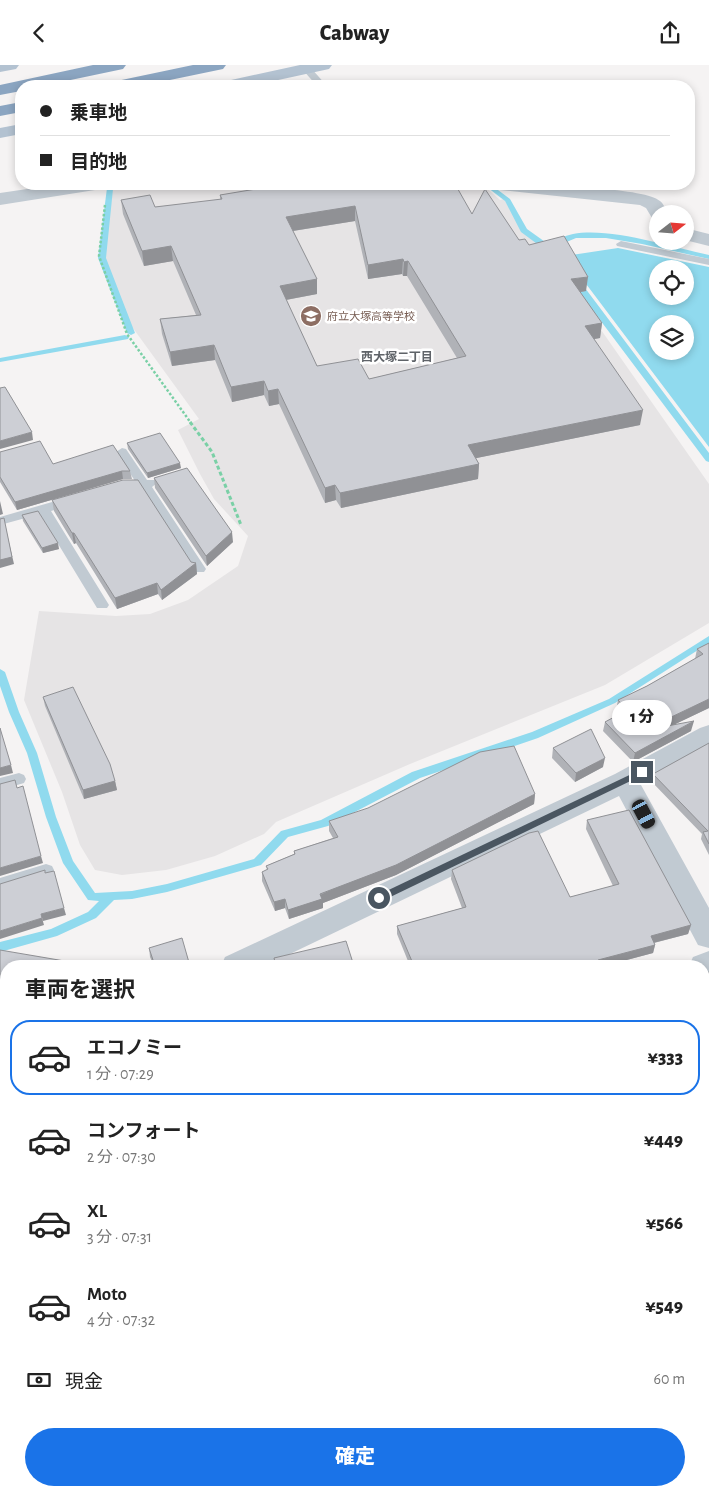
<!DOCTYPE html>
<html lang="ja">
<meta charset="utf-8">
<style>
:root{--surface:#fff;--page:#f6f6f6;--text:#222;--muted:#767676;--line:#e0e0e0;--accent:#1a73e8}
body{margin:0;font-family:"Alegreya Sans","Noto Sans JP",sans-serif;background:var(--page);color:var(--text);height:100vh;display:flex;flex-direction:column;font-size:19px;white-space:nowrap}
*{box-sizing:border-box;margin:0}
p{font-size:16px;color:var(--muted)}
.icon{flex:none;width:28px;height:28px;fill:none;stroke:currentColor;stroke-width:2;stroke-linecap:round;stroke-linejoin:round}
.map{position:relative;flex:1;overflow:hidden}
.details{position:absolute;left:0px;top:895px;width:710px;height:536px;display:flex;flex-direction:column;background:var(--surface);border-radius:20px 20px 0 0;box-shadow:0 2px 8px #0003}
.details>*{flex:none}
.hud{position:absolute;left:15px;top:15px;width:680px;height:110px;border-radius:20px;box-shadow:0 2px 8px #0003;display:grid;align-content:center;height:110px;padding:0 25px;background:var(--surface)}
.needle{width:32px;rotate:73deg}
.tools{position:absolute;left:649px;top:140px;display:grid;gap:10px}
.tools a{display:grid;place-items:center;width:45px;height:45px;border-radius:50%;background:var(--surface);box-shadow:0 2px 8px #0003;font-size:25px}
.end{position:absolute;width:22px;height:22px;margin:-11px;border:6px solid #4a5661;background:#fff;box-shadow:0 0 0 2px #fff}
.from{border-radius:50%}
.bubble{position:absolute;height:35px;border-radius:18px;background:var(--surface);box-shadow:0 2px 8px #0003;font-size:16px;font-weight:800;line-height:35px;text-align:center}
.car{position:absolute;width:15px;height:30px;margin:-15px -8px;border-radius:6px;box-shadow:0 0 4px 1px #0007;background:linear-gradient(#222 24%,#8ab4d8 0 40%,#222 0 76%,#8ab4d8 0 86%,#222 0)}
.hud b{display:flex;align-items:center;gap:18px;height:48px;font-size:19px}
.hud b+b{border-top:1px solid var(--line)}
.hud i{width:12px;height:12px;background:var(--text)}
ul{padding:0;list-style:none}
li{display:flex;align-items:center;gap:15px;height:75px;margin:0 10px 8px;padding:0 15px;border:2px solid transparent;border-radius:20px}
li div{flex:1}
li b{display:block;font-size:19px}
li em{font-style:normal;font-weight:800}
li.selected{border-color:var(--accent)}
li>.icon{width:45px;height:45px;stroke-width:1.5}
h2{padding:0 25px;font-size:22px;line-height:60px}
.pay{display:flex;align-items:center;gap:12px;height:55px;padding:0 25px;font-size:19px}
.pay p{margin-inline-start:auto}
.primary-button{display:flex;gap:10px;margin-top:auto;padding:10px 25px}
.primary-button a{flex:1;height:58px;border-radius:30px;background:var(--accent);color:#fff;font-size:20px;font-weight:800;line-height:58px;text-align:center}
header{display:flex;justify-content:space-between;align-items:center;height:65px;padding:0 25px;background:var(--surface);font-size:22px;font-weight:800}
.map>svg:first-child{display:block}
.education{fill:#e6e4e5}
.water{fill:#90daee;fill-rule:evenodd}
.lines{fill:none;stroke-linecap:round;stroke-linejoin:round}
.stream{fill:#90daee;fill-rule:evenodd}
.path-far1{stroke:#7ad0a6;stroke-width:2.5;stroke-dasharray:2.5 2;stroke-linecap:butt}
.path{stroke:#7ad0a6;stroke-width:3;stroke-dasharray:4 2.5;stroke-linecap:butt}
.lane{fill:#c1cad2;fill-rule:evenodd}
.street{fill:#c1cad2;fill-rule:evenodd}
.primary{fill:#b3c2d1;fill-rule:evenodd}
.highway{fill:#8ba5c1;fill-rule:evenodd}
.wall{fill:#b0b2b7;fill-rule:evenodd}
.shaded-wall{fill:#909195}
.building{fill:#cdcfd5;stroke:#909195;fill-rule:evenodd}
.route{fill:#4a5661}
.labels{text-anchor:middle;dominant-baseline:central;stroke-width:5;stroke-linejoin:round;paint-order:stroke}
.far-education-label{font-size:11px;fill:#785e54;stroke:#fff;text-anchor:start}
.far-neighbourhood-label{font-size:12px;font-weight:bold;fill:#5f6368;stroke:#fff}
</style>
<header><svg class="icon" aria-label="back" viewBox="0 0 24 24"><path d="M15 5l-7 7 7 7"/></svg>Cabway<svg class="icon" aria-label="share" viewBox="0 0 24 24"><path d="M12 15V3M7 8l5-5 5 5M5 13v7h14v-7"/></svg></header>
<div class="map">
<svg width="709" height="1431" viewBox="0 0 709 1431">
<rect width="100%" height="100%" fill="#f5f3f3"/>
<path class="education" d="M145,119h337l18,16 4,-1 18,32 21,16 166,237v139l-104,62 -195,79 -134,58 -12,12 -49,22 -49,14 -44,5 -27,-5 -15,-25 -18,-53 -38,-92 15,-89 77,5 34,-2 38,-14 50,-34 10,-30 -34,-37 -14,-25 -22,-44 21,-11 -69,-95 -27,-70 8,-65z"/>
<path class="water" d="M618,183l91,19v180l-144,-191zM658,204h27v27h-27zM658,259h27v27h-27z"/>
<g class="lines">
<path class="stream" d="M120,119h11l-18,5 -7,69 29,75 -4,2 -4,-2 -29,-75 9,-70z
M483,119h7l20,15 17,30 21,15c8,-4 16,-8 25,-10 38,-7 97,13 136,21v4l-67,-15 -36,-6h-30l-26,11h-6l-23,-17 -16,-31z
M573,215h6l130,173v9l-3,-1 -133,-177z
M125,270l4,2 -1,2 -128,23v-4z
M709,571v7l-94,60 -77,35 -118,40 -92,48 -40,11 -27,28 -94,27 -35,7 -18,1 -18,18 -39,18 -57,16v-10l51,-13 37,-17 11,-11 -11,-1 -25,-37 -17,-46 -19,-64 -18,-41 -9,-26v-17l5,3 14,40 18,41 19,64 17,44 22,32 37,-2 35,-7 87,-25 27,-28 40,-11 91,-48 120,-40 77,-33z"/>
<path class="path-far1" d="M105,140l-6,51 28,78 64,89"/>
<path class="path" d="M190,357l22,30 29,73"/>
<path class="lane" d="M307,1l3,1 17,19h-10l-15,-17z
M621,176l88,18v6l-92,-19 -1,-2z
M122,383l4,1 21,31h8l2,3 -5,4 52,79 2,3 -2,3h-10l-54,-83 -23,-1 -2,-3 2,-3 18,-1 -19,-29z
M73,431l6,4 -1,3 -27,8 58,94 -2,3h-10l-57,-94 -40,11v-8z
M19,708l5,2 2,4 -2,4 -24,7v-12z
M46,799l6,2 2,4 -2,4 -52,16v-12z
M704,1021l5,2v26l-5,-2z
M366,1425h20l2,6h-20z"/>
<path class="street" d="M61,119h43l-2,4 -7,2 -95,15v-12z
M491,119c26,0 154,2 169,17 4,3 6,9 8,13h-10v5l-6,-1 -6,-10 -6,-3 -140,-15 -7,-2z
M685,163l24,6v12l-24,-6z
M709,660v22l-68,38 68,123v40l-11,-3 -79,-149 -354,170h-44l4,-9 390,-183 85,-46z
M709,886v26l-5,2v-13h-15l4,-9z
M6,970v28l-6,2v-28z
M6,1129v32l-6,2v-32z
M709,1188v35l-5,2v-35z
M219,1425h51l-3,6h-51z"/>
<path class="primary" d="M0,0h19l-3,4 -16,3z
M300,0h32l-3,4 -79,17h-31l3,-4z
M21,59v10l-21,4v-10z"/>
<path class="highway" d="M93,0h33l-3,4 -81,17h-21v5l-21,4v-10z
M193,0h33l-3,4 -82,17h-32l3,-4z
M21,37v10l-21,4v-10z"/>
</g>
<path class="wall" d="M430,120l42,29 57,31 57,46 -6,1 22,31 -2,15 -6,1 46,86 -164,33 3,6 -1,15 -137,29 -5,-8 -11,3 -46,-99 -10,2 -5,-11 -32,7 -17,-42 -43,6 -10,-32 -2,-15 36,-4 -23,-54 -29,5 -21,-52 -2,-14 34,7 65,-7v-5zM355,156l13,58 34,-5 1,2h4l50,82 -88,21 -52,-13 -31,-66 31,-6v-15l-24,-48z
M127,378l54,25 -33,10 -20,-29z
M0,387l53,12 77,7 2,8h-9l-106,31 -17,-28z
M154,413l79,64 -26,24 -52,-78z
M52,435l139,62 5,1 1,11 -35,26 -4,-6 -41,15 -41,-66 -2,1 -20,-33z
M22,450l37,34 -16,4 -20,-32z
M709,578v65l-36,17 18,6 -58,31 -30,-31 2,-9 15,-8 -4,-4 2,-10 29,-14 48,-27 2,-10z
M43,632l72,84 2,9 -33,9 -39,-93z
M709,678v112l-8,-16 1,-5 -51,-53 2,-7z
M553,683l50,19 -28,15 -23,-24z
M535,729l-1,10 -138,71 -73,28v5l-34,11 -4,-11 -10,3 -13,-30v-9l5,-2 -1,-4 28,-12v-3l39,-13 -4,-7v-10z
M587,755l104,105 -3,9 -34,9 1,2 -2,8 -49,13h-194l-13,-32v-8l65,-18 -11,-29 1,-9 118,27 43,-11 -27,-57z
M149,883l41,18h-36l-4,-9z
M0,885l6,16v276l-1,-49 -5,1v-125l2,-1h-2v-9l6,-3v-23l-6,2z
M709,1244v33l-5,-6v-23z
M458,1425h76l-13,6h-60z
M649,1425h55l5,6h-58l-3,-4z"/>
<path class="shaded-wall" d="M355,141v15l-69,11v-15z
M171,181l2,15 -29,5 -2,-15z
M403,194l-1,15 -34,5v-14z
M408,196l-1,15h-4l1,-14z
M588,212l-2,14 -17,3 2,-15z
M317,214v15l-37,7v-15z
M602,258l-2,15 -17,3 2,-15z
M214,280l1,15 -43,6 -2,-14z
M264,316v14l-32,7 -1,-15z
M278,324l1,15 -10,2 -1,-15z
M643,345l-3,15 -173,35 1,-15z
M32,367l1,8 -33,9v-8z
M180,398l1,5 -33,10 -1,-5z
M479,399l-1,15 -137,29 -1,-15z
M122,406l1,8 -106,31 -2,-8z
M335,420l1,15 -11,3v-15z
M0,436l3,13 -3,1z
M5,460l9,39 -14,4v-8z
M232,467l1,10 -26,24 -1,-10z
M72,468h2l2,10 -2,1z
M58,478l1,6 -16,4 -1,-5z
M196,498l1,11 -35,26 -1,-10z
M157,518l1,11 -41,15 -2,-11z
M709,634v9l-46,22 2,-10z
M694,656l-3,10 -58,31 2,-9z
M605,693l-2,9 -28,15 1,-9z
M11,700l2,8 -13,3v-8z
M115,716l2,9 -33,9 -1,-9z
M535,729l-1,10 -138,71 -73,28v5l-34,11 -1,-9z
M41,791l2,7 -43,13v-8z
M285,834v9l-10,3 -1,-9z
M64,843l2,7 -23,6 -2,-7z
M42,853l2,7 -44,14v-8z
M691,860l-3,9 -39,10 2,-8z
M655,880l-2,8 -49,13h-8l2,-6z
M3,961l2,7 -5,2v-7z
M709,986v7l-5,2v-8z
M5,1121l1,7 -6,1v-7z
M709,1158v7l-5,1v-6z
M522,1425h12l-13,6h-12z"/>
<path class="building" d="M286,119h143l1,1 11,-1h14l17,30 13,-25 34,51 6,-1 4,6 35,-9 24,41 -17,2 31,44 -17,3 58,84 -175,35 11,19 -139,29 -5,-8 -10,3 -47,-99 -10,2 -4,-10 -33,6 -17,-42 -44,7 -10,-33 41,-4 -30,-69 -29,5 -21,-51 29,-5 5,12 67,-8 -2,-4zM355,141l13,59 35,-6 1,3 4,-1 58,95 -97,23 -11,-20 -41,7 -37,-80 37,-7 -31,-62z
M5,322l27,45 -32,9v-53z
M160,368l20,30 -33,10 -20,-30z
M40,376l13,23 60,-19 17,26h-8l-107,31 -15,-25v-25z
M187,403l45,64 -26,24 -52,-78z
M123,415h15l53,82 5,1 -35,27 -4,-7 -42,15 -41,-65h-2l-20,-33z
M38,446l20,32 -16,5 -20,-33z
M4,453l8,39 -12,3v-41z
M709,578v56l-44,21 2,6 27,-5 -59,32 -30,-31 22,-12 -9,-10 29,-14 56,-32 -6,-5z
M73,622l37,77 5,17 -32,9 -40,-93z
M0,663l11,37 -11,3z
M591,664l14,29 -29,15 -23,-25z
M709,678v101l-6,-12 5,-1 -55,-57z
M514,681l21,48 -139,71 -76,29 2,5 -34,11 -3,-11 -11,3 -12,-30 6,-3 -2,-3 29,-12 -1,-3 44,-14 -9,-16 39,-13 112,-56z
M15,715l2,8 6,-2 18,70 -41,12v-84z
M629,745l62,115 -40,11 4,9 -57,15 3,6h-187l-17,-40 69,-19 -14,-37 77,-37 9,-2 32,66 49,-13 -32,-64z
M45,805v3l9,-2 10,37 -23,6 1,4 -42,13v-47z
M182,873l8,28h-35l-6,-18z
M346,876l8,25h-78l-2,-8z
M0,885l94,16h-88v97l-6,-2v-2l6,-3v-28l-3,-2 -3,2z
M709,907v79l-5,1v-78z
M6,1002v175l-5,-19 4,-3v-34l-5,1v-118z
M709,1086v72l-5,2v-73z
M709,1244v22l-5,-6v-12z
M709,1372v59h-52l-3,-6h50v-51z
M101,1425h43l3,6h-43z
M294,1425h63l2,6h-81z
M462,1425h60l-13,6h-44z"/>
<path class="route" d="M642,704l3,1v4l-263,127 -3,1 -4,-4 1,-2z"/>
<defs>
<g id="school-disc" transform="scale(1.125)"><circle r="9.5" fill="#8d6e63" stroke="#fff"/><path d="M0-5L7-2L0 1L-7-2ZM-4 1L0 2.5L4 1V4Q0 6-4 4Z" fill="#fff"/></g>
</defs>
<g fill-rule="evenodd">
<use href="#school-disc" x="311" y="251"/>
</g>
<g class="labels">
<g class="far-education-label">
<text x="327" y="251">府立大塚高等学校</text>
</g>
<g class="far-neighbourhood-label">
<text x="397" y="292">西大塚二丁目</text>
</g>
</g>
</svg>
<div class="tools">
<a><svg class="needle" viewBox="-14 -14 28 28"><path d="M0-13l5 13h-10z" fill="#e53935"/><path d="M0 13l5-13h-10z" fill="#767676"/></svg></a>
<a><svg class="icon" aria-label="locate" viewBox="0 0 24 24"><circle cx="12" cy="12" r="6"/><path d="M12 2v4M12 18v4M2 12h4M18 12h4"/></svg></a>
<a><svg class="icon" aria-label="layers" viewBox="0 0 24 24"><path d="M12 4l9 5-9 5-9-5zM3 14l9 5 9-5"/></svg></a>
</div>
<i class="end from" style="left:379px;top:833px"></i>
<i class="end" style="left:642px;top:707px"></i>
<div class="bubble" style="left:612px;top:635px;width:60px">1 分</div>
<i class="car" style="left:644px;top:749px;rotate:152deg"></i>
<div class="hud">
<b><i class="from"></i>乗車地</b>
<b><i></i>目的地</b>
</div>
<section class="details">
<h2>車両を選択</h2>
<ul>
<li class="selected"><svg class="icon" aria-label="car" viewBox="0 0 24 24"><path d="M5 17H2v-5l4-1 3-4h7l3 4 3 1v5h-3M9 17h6M6 11h13"/><circle cx="7" cy="17" r="2"/><circle cx="17" cy="17" r="2"/></svg><div><b>エコノミー</b><p>1 分 · 07:29</p></div><em>¥333</em></li>
<li><svg class="icon" aria-label="car" viewBox="0 0 24 24"><path d="M5 17H2v-5l4-1 3-4h7l3 4 3 1v5h-3M9 17h6M6 11h13"/><circle cx="7" cy="17" r="2"/><circle cx="17" cy="17" r="2"/></svg><div><b>コンフォート</b><p>2 分 · 07:30</p></div><em>¥449</em></li>
<li><svg class="icon" aria-label="car" viewBox="0 0 24 24"><path d="M5 17H2v-5l4-1 3-4h7l3 4 3 1v5h-3M9 17h6M6 11h13"/><circle cx="7" cy="17" r="2"/><circle cx="17" cy="17" r="2"/></svg><div><b>XL</b><p>3 分 · 07:31</p></div><em>¥566</em></li>
<li><svg class="icon" aria-label="car" viewBox="0 0 24 24"><path d="M5 17H2v-5l4-1 3-4h7l3 4 3 1v5h-3M9 17h6M6 11h13"/><circle cx="7" cy="17" r="2"/><circle cx="17" cy="17" r="2"/></svg><div><b>Moto</b><p>4 分 · 07:32</p></div><em>¥549</em></li>
</ul>
<div class="pay"><svg class="icon" aria-label="cash" viewBox="0 0 24 24"><path d="M3 7h18v10H3z"/><circle cx="12" cy="12" r="2"/></svg>現金<p>60 m</p></div>
<div class="primary-button"><a>確定</a></div>
</section>
</div>
